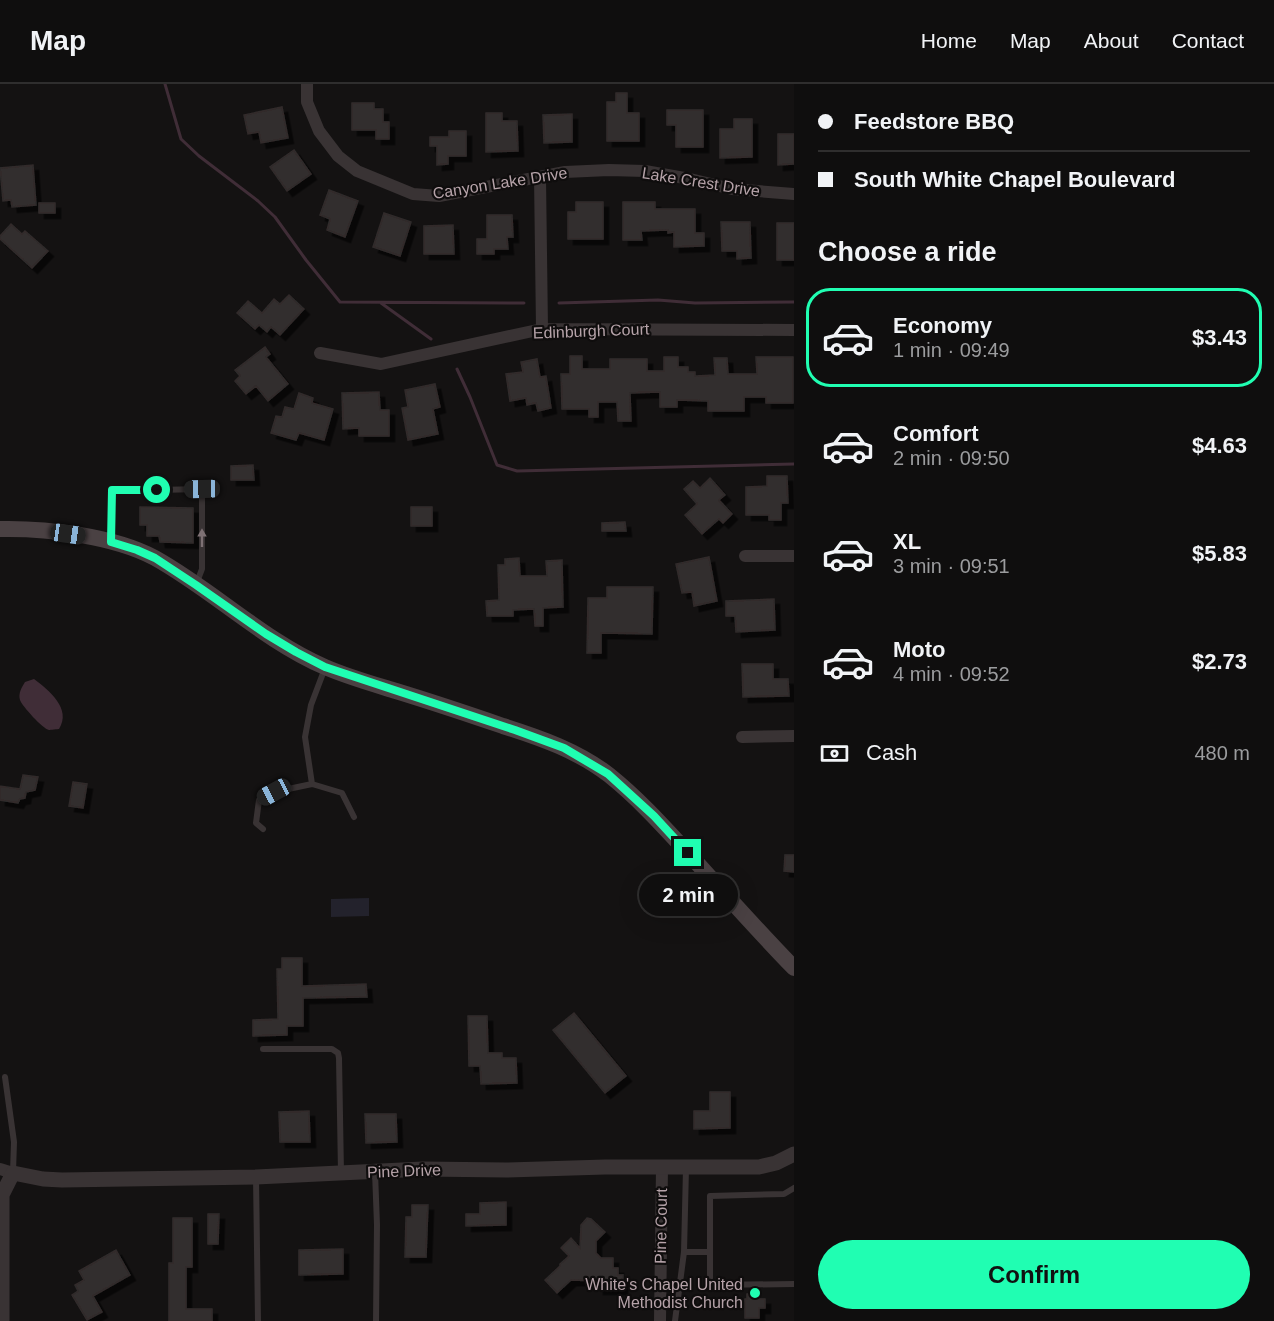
<!DOCTYPE html>
<meta charset="utf-8">
<style>
:root{--surface:#0f0e0e;--page:#1d1c1c;--text:#f1f3f6;--muted:#9b9c9e;--line:#2f2e2e;--accent:#20feb2}
body{margin:0;font-family:Helvetica,sans-serif;background:var(--page);color:var(--text);height:100vh;display:flex;flex-direction:column;font-size:22px;white-space:nowrap}
*{box-sizing:border-box;margin:0}
p{font-size:20px;color:var(--muted)}
.icon{flex:none;width:33px;height:33px;fill:none;stroke:currentColor;stroke-width:2;stroke-linecap:round;stroke-linejoin:round}
.map{position:relative;flex:1;overflow:hidden}
.panel{display:flex;flex-direction:column;background:var(--surface);width:480px}
.panel>*{flex:none}
.hud{display:grid;align-content:center;height:132px;padding:0 24px;background:var(--surface)}
.end{position:absolute;width:27px;height:27px;margin:-14px;border:8px solid #20feb2;background:#111;box-shadow:0 0 0 3px #111}
.from{border-radius:50%}
.bubble{position:absolute;height:42px;border-radius:21px;background:var(--surface);box-shadow:0 6px 24px #0002,0 0 0 2px var(--line);font-size:20px;font-weight:700;line-height:42px;text-align:center}
.car{position:absolute;width:18px;height:36px;margin:-18px -9px;border-radius:8px;box-shadow:0 0 4px 2px #0007;background:linear-gradient(#222 24%,#8ab4d8 0 40%,#222 0 76%,#8ab4d8 0 86%,#222 0)}
.hud b{display:flex;align-items:center;gap:21px;height:57px;font-size:22px}
.hud b+b{border-top:2px solid var(--line)}
.hud i{width:15px;height:15px;background:var(--text)}
ul{padding:0;list-style:none}
li{display:flex;align-items:center;gap:18px;height:99px;margin:0 12px 9px;padding:0 12px;border:3px solid transparent;border-radius:24px}
li div{flex:1}
li b{display:block;font-size:22px}
li em{font-style:normal;font-weight:700}
li.current{border-color:var(--accent)}
li>.icon{width:54px;height:54px;stroke-width:1.5}
h2{padding:0 24px;font-size:27px;line-height:72px}
.pay{display:flex;align-items:center;gap:15px;height:66px;padding:0 24px;font-size:22px}
.pay p{margin-inline-start:auto}
.cta{display:flex;gap:12px;margin-top:auto;padding:12px 24px}
.cta a{flex:1;height:69px;border-radius:36px;background:var(--accent);color:#111;font-size:24px;font-weight:700;line-height:69px;text-align:center}
header{display:flex;align-items:center;gap:36px;box-sizing:border-box;height:84px;padding:0 30px;background:var(--surface);border-bottom:2px solid var(--line)}
header strong{font-size:28px}
nav{display:flex;gap:33px;margin-inline-start:auto;font-size:21px}
main{display:flex;flex:1;min-height:0}
.map>svg:first-child{display:block}
.green{fill:#23222c}
.water{fill:#402d37}
.lines{fill:none;stroke-linecap:round;stroke-linejoin:round}
.stream{stroke:#402d37;stroke-width:3}
.building{fill:#312d2d;stroke:#302c2c;stroke-width:1.5;filter:url(#shadow)}
.service{stroke:#393334;stroke-width:6}
.minor{stroke:#393334;stroke-width:12}
.tertiary{stroke:#393334;stroke-width:15}
.secondary{stroke:#4a4143;stroke-width:16}
.oneway{fill:#7e7174}
.route{stroke:#20feb2;stroke-width:8}
.poi-dot{fill:#20feb2;stroke:#0f0d0d;stroke-width:2}
.labels{text-anchor:middle;dominant-baseline:central;stroke-width:4.5;stroke-linejoin:round;paint-order:stroke}
.street-label{font-size:16px;fill:#b6a3a9;stroke:#0f0d0d}
.poi-label{font-size:16px;fill:#b6a3a9;stroke:#0f0d0d;text-anchor:end}
</style>
<header>
<strong>Map</strong>
<nav><a>Home</a><a>Map</a><a>About</a><a>Contact</a></nav>
</header>
<main>
<div class="map">
<svg width="794" height="1237" viewBox="0 0 794 1237">
<defs>
<filter id="shadow"><feDropShadow dx="5.5" dy="5.5" stdDeviation="0" flood-color="#0009"/></filter>
</defs>
<rect width="100%" height="100%" fill="#141212"/>
<path class="green" d="M369,814v18l-38,1v-18z"/>
<path class="water" d="M34,595c15,11 38,30 25,50 -1,0 -9,1 -10,1 -6,-1 -27,-24 -29,-30 -2,-7 2,-13 5,-18z"/>
<g class="lines">
<path class="stream" d="M165,0l16,55 18,17 59,45 17,16 31,43 34,42 184,1
M381,219l50,36
M559,219l99,-3 37,3 99,-1
M457,285l13,28 27,68 20,6 277,-7"/>
</g>
<path class="building" d="M616,9h11v20h12v28h-32v-39h9z
M352,19h22v6h9v13h6v17h-13v-9h-24z
M282,23l6,31 -27,5 -2,-11 -11,2 -4,-19z
M667,26h36v37h-27v-22h-9z
M486,29h16v8h15l1,30 -32,1z
M572,30v28l-28,1 -1,-28z
M734,35h18v38l-32,1v-29h14z
M449,47h17v25h-18v8l-11,1v-19h-7v-9h19z
M778,50h16v30l-16,1z
M294,66l17,24 -24,17 -17,-24z
M33,81l3,40 -24,2 -1,-7 -8,1 -3,-33z
M329,106l29,11 -13,36 -18,-7 3,-11 -10,-4z
M576,118h27v37h-35v-27h8z
M623,118h32v7h40v24h9v13l-30,1v-15l-6,1v-3l-27,1 1,9h-19z
M39,119h16v10h-16z
M384,129l27,9 -11,34 -27,-9z
M487,131h25l1,22h-6l1,12h-14v5h-17v-15h10z
M721,138h29l1,36 -14,1v-8h-15z
M777,139h17v37h-17z
M11,140l11,10 3,-3 23,20 -16,17 -32,-29v-3z
M453,141l1,29h-30v-28z
M289,211l15,14 -24,26 -9,-8 -4,5 -8,-7 -4,4 -18,-16 11,-12 14,12 12,-14 6,5z
M265,263l5,7 -4,3 22,27 -20,17 -12,-15 -10,8 -11,-13 5,-5 -5,-6z
M570,272h12v13h28v-10h37v12h17v-14h14v10h10v5h7v4l20,-1 -1,-17h13l1,16h29l-1,-17h37v46h-27v-6h-22v14h-36v-10l-31,-1v7h-17v-15l-30,1 1,28h-13l-1,-19h-19v15h-9v-8h-27l-1,-35h9z
M537,275l3,18 6,-1 5,32 -13,3 -2,-8 -9,2 -1,-7 -16,3 -4,-27 17,-2 -2,-10z
M435,300l5,23 -7,2 5,25 -30,6 -6,-32 6,-1 -3,-17z
M379,308l1,18h9v26h-30v-8l-16,1 -1,-36z
M299,309l14,5 -1,5 21,6 -9,31 -25,-7 -3,7 -25,-7 5,-17 6,1 3,-10 9,2z
M253,381l1,15h-23v-14z
M767,392h20l1,27h-7v17h-12v-5h-23v-28l21,-1z
M710,394l15,17 -6,5 13,14 -9,9 -4,-4 -17,15 -17,-19 12,-11 -13,-15 9,-8 7,7z
M140,423l53,1v35l-33,-1 -1,-6h-12v-11h-7z
M411,423h21v19h-21z
M625,438l1,9h-24v-8z
M709,473l8,44 -23,5 -2,-14 -10,1 -6,-29z
M519,474l1,18h27l-1,-15 16,-1 1,47 -20,1v18h-8l-1,-17 -21,1v6h-26l-1,-15 13,-1 -1,-35h7v-6z
M607,503h46l-1,47 -51,-1v20h-14l1,-55h19z
M774,515l1,31 -39,2 -1,-16h-9v-15z
M742,580h31v15h15l1,17 -46,1z
M23,691l15,2 -3,13 -9,2 -1,6 -5,1 -2,4 -18,-3v-14l20,3z
M73,698l14,2 -4,24 -14,-2z
M785,771h9v17l-10,-1z
M282,874h20v28l64,-2 1,13 -64,1v28h-16v9l-34,1v-16l25,-1 -1,-50h5z
M574,929l52,63 -21,17 -52,-63z
M468,932h19l1,37h14v5h14l1,25 -36,1 -1,-18h-11z
M710,1008h20v36l-36,1v-18h16z
M309,1027l1,31h-30l-1,-30z
M365,1030h31l1,28 -31,1z
M506,1118v23l-40,1v-12h14v-11z
M412,1121h16l-2,52h-21l1,-40h6z
M208,1130h11l-1,30h-10z
M173,1134h19v49h-6v42h26v12h-43v-58h4z
M587,1134l4,1 14,13 -9,9v12l5,5h12v10h5v7h5l-1,14h-24v-8l-27,-1 -14,13 -12,-13 15,-14v-2l9,-8 -8,-8 10,-10 9,10 1,-23z
M343,1165v25l-44,1v-25z
M116,1166l14,25 -37,21 9,16 -15,8 -15,-25 6,-4 -3,-6 9,-5 -5,-9z
M747,1210h10v5h8v9h-6v10h-14v-19h2z"/>
<g class="lines">
<path class="service" d="M111,455l1,-48 90,-2v80l-5,13
M312,700l-7,-47 6,-32 14,-37
M263,745l-7,-6 3,-23 15,-8 38,-8 30,9 12,24
M263,965h69l6,4 1,5 2,115
M5,993l9,65 -1,30
M375,1088l2,53 -1,96
M256,1093l2,144
M684,1168h26v-56l74,-2 10,-6
M710,1168v33l84,-1
M675,1237l9,-69 2,-84"/>
<path class="minor" d="M307,0v18l12,29 19,25 19,15 56,23 26,2 126,-24 44,-2 36,1 45,8 42,10 62,5
M540,93l2,152
M320,269l61,11 161,-35 252,1
M745,472h49
M742,653l52,-1
M0,1085l13,4
M660,1237l2,-154"/>
<path class="tertiary" d="M2,1237v-126l11,-22 30,6 19,1 194,-3 167,-8 83,1 99,-3h154l17,-4 18,-9"/>
<path class="secondary" d="M0,445c47,-1 114,7 155,29 59,33 108,82 170,109 23,10 48,17 71,24 36,11 72,23 107,35 38,12 75,25 106,49 30,24 55,52 80,79 35,39 69,77 105,114"/>
</g>
<defs><path id="oneway-solid" d="M-6-.8H1V-3.2L6.5 0L1 3.2V.8H-6Z" transform="scale(1.5)"/></defs>
<use class="oneway" href="#oneway-solid" transform="translate(202 454) rotate(-90)"/>
<g class="lines">
<path class="route" d="M157,406h-45l-1,52 26,8 18,8 41,27 70,49 30,18 29,15 190,63 49,18 44,26 46,42 34,37"/>
</g>
<circle class="poi-dot" cx="755" cy="1209" r="6"/>
<g class="labels">
<g class="street-label">
<text transform="translate(701 98) rotate(9)">Lake Crest Drive</text>
<text transform="translate(500 99) rotate(-9)">Canyon Lake Drive</text>
<text transform="translate(591 247) rotate(-2)">Edinburgh Court</text>
<text transform="translate(404 1087) rotate(-2)">Pine Drive</text>
<text transform="translate(661 1142) rotate(-89)">Pine Court</text>
</g>
<g class="poi-label">
<text x="743" y="1200">White's Chapel United<tspan x="743" dy="18">Methodist Church</tspan></text>
</g>
</g>
</svg>
<i class="end from" style="left:157px;top:406px"></i>
<i class="end" style="left:688px;top:769px"></i>
<div class="bubble" style="left:639px;top:790px;width:99px">2 min</div>
<i class="car" style="left:202px;top:405px;rotate:269deg"></i>
<i class="car" style="left:68px;top:450px;rotate:98deg"></i>
<i class="car" style="left:274px;top:708px;rotate:242deg"></i>
</div>
<section class="panel">
<div class="hud">
<b><i class="from"></i>Feedstore BBQ</b>
<b><i></i>South White Chapel Boulevard</b>
</div>
<h2>Choose a ride</h2>
<ul>
<li class="current"><svg class="icon" aria-label="car" viewBox="0 0 24 24"><path d="M5 17H2v-5l4-1 3-4h7l3 4 3 1v5h-3M9 17h6M6 11h13"/><circle cx="7" cy="17" r="2"/><circle cx="17" cy="17" r="2"/></svg><div><b>Economy</b><p>1 min · 09:49</p></div><em>$3.43</em></li>
<li><svg class="icon" aria-label="car" viewBox="0 0 24 24"><path d="M5 17H2v-5l4-1 3-4h7l3 4 3 1v5h-3M9 17h6M6 11h13"/><circle cx="7" cy="17" r="2"/><circle cx="17" cy="17" r="2"/></svg><div><b>Comfort</b><p>2 min · 09:50</p></div><em>$4.63</em></li>
<li><svg class="icon" aria-label="car" viewBox="0 0 24 24"><path d="M5 17H2v-5l4-1 3-4h7l3 4 3 1v5h-3M9 17h6M6 11h13"/><circle cx="7" cy="17" r="2"/><circle cx="17" cy="17" r="2"/></svg><div><b>XL</b><p>3 min · 09:51</p></div><em>$5.83</em></li>
<li><svg class="icon" aria-label="car" viewBox="0 0 24 24"><path d="M5 17H2v-5l4-1 3-4h7l3 4 3 1v5h-3M9 17h6M6 11h13"/><circle cx="7" cy="17" r="2"/><circle cx="17" cy="17" r="2"/></svg><div><b>Moto</b><p>4 min · 09:52</p></div><em>$2.73</em></li>
</ul>
<div class="pay"><svg class="icon" aria-label="cash" viewBox="0 0 24 24"><path d="M3 7h18v10H3z"/><circle cx="12" cy="12" r="2"/></svg>Cash<p>480 m</p></div>
<div class="cta"><a>Confirm</a></div>
</section>
</main>
